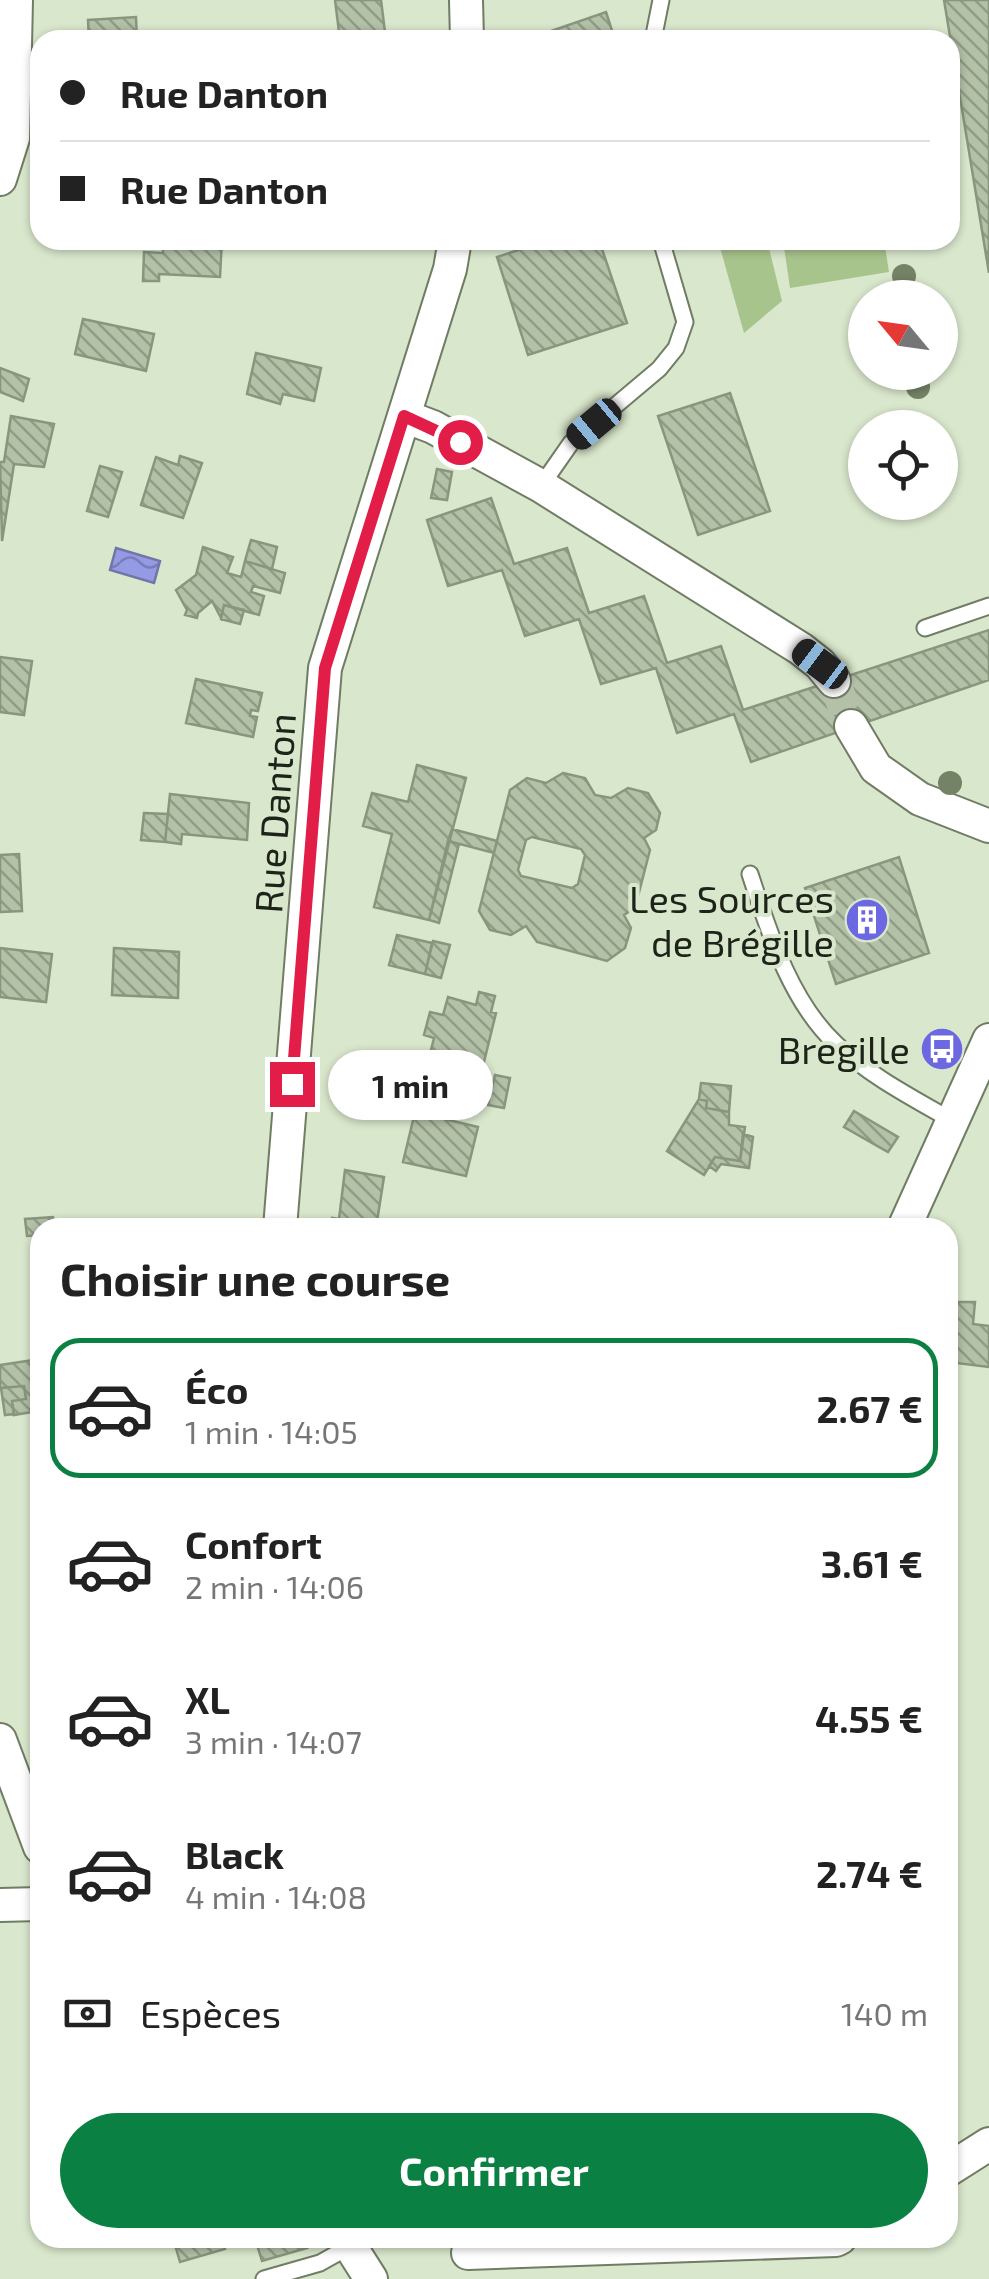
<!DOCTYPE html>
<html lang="fr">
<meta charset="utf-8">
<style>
:root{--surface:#fff;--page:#f2f2f2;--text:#222;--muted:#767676;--line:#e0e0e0;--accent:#0b8043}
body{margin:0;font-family:"Exo 2",sans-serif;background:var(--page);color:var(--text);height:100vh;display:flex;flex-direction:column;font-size:38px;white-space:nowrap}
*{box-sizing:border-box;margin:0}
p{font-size:32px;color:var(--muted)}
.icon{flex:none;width:55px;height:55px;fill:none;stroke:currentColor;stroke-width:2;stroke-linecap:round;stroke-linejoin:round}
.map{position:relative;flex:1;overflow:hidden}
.sheet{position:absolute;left:30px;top:1218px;width:928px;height:1030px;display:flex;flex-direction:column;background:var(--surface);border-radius:30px;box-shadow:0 2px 8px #0004}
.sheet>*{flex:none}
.guide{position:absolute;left:30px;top:30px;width:930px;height:220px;border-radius:30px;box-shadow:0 2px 8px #0004;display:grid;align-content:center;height:220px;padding:0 30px;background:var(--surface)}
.needle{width:65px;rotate:299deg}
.tools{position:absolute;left:848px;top:280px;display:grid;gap:20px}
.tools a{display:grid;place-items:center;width:110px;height:110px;border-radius:50%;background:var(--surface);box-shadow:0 2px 8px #0004;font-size:50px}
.end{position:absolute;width:45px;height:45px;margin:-22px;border:12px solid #e11d48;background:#fff;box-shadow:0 0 0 5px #fff}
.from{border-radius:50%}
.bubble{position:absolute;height:70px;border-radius:35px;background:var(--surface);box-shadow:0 2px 8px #0004;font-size:32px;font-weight:700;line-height:70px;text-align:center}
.car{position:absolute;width:30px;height:60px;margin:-30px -15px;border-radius:12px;box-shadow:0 0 8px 2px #0007;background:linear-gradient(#222 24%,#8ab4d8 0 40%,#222 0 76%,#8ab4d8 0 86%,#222 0)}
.guide b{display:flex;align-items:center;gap:35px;height:95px;font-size:38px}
.guide b+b{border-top:2px solid var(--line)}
.guide i{width:25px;height:25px;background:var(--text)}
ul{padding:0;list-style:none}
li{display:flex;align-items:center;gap:30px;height:140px;margin:0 20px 15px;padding:0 10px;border:5px solid transparent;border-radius:30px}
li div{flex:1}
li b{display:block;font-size:38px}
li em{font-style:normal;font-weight:700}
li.active{border-color:var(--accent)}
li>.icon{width:90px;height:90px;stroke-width:1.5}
h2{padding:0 30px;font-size:45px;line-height:120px}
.pay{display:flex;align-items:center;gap:25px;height:110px;padding:0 30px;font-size:38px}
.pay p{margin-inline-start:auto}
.button{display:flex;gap:20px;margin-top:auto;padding:20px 30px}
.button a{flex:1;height:115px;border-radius:60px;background:var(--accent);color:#fff;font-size:40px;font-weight:700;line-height:115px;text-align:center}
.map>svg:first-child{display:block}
.garden{fill:#a8c48d}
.water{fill:url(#water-waves);stroke:#7176a8;stroke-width:2.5}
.building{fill:url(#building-back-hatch);stroke:#89967d;stroke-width:2.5;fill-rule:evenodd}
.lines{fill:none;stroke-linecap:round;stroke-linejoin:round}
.minor-tunnel{stroke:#b4c0a8;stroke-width:32;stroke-dasharray:32 16;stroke-linecap:butt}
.service-casing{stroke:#707d64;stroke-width:19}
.minor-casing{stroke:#707d64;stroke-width:36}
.service{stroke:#fff;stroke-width:15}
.minor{stroke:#fff;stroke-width:32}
.tree{fill:#748265}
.route{stroke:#e11d48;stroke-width:12}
.labels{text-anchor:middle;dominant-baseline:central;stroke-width:8;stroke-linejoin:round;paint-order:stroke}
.street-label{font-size:38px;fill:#1e2319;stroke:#d9e7cc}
.poi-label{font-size:38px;fill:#1e2319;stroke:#d9e7cc;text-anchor:end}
</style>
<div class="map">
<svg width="989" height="2279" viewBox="0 0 989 2279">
<defs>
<pattern id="water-waves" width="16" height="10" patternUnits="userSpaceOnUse" patternTransform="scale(2.5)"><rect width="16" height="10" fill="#959ae5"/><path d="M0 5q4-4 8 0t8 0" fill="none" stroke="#797db9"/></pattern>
<pattern id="building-back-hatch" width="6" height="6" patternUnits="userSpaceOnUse" patternTransform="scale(2.5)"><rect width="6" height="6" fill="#b3c1a7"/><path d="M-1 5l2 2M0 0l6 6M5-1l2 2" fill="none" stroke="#919c87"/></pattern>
</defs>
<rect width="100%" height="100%" fill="#d9e7cc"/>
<path class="garden" d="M718,240h49l15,61 -38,32z
M783,240h101l5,32 -99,16z"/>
<path class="water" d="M116,548l44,13 -6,22 -44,-13z"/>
<path class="building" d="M335,0h46l5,40h-46z
M944,0h45v273z
M606,12l9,28h-90z
M136,17l1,23h-48l-1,-20z
M163,240h59l-2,37 -61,-3v7h-16l1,-29 19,1z
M549,240h50l28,83 -99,32 -31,-98z
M83,319l71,15 -8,37 -71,-17z
M256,353l65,15 -7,33 -31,-7 -3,10 -33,-10z
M0,368l29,11 -6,22 -23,-9z
M730,393l40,118 -72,24 -40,-119z
M11,416l43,8 -10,43 -30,-3 -12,77 -2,-79h4z
M180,456l22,7 -19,55 -42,-13 15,-48 22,8z
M100,466l22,6 -14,45 -21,-6z
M437,469l15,3 -5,28 -16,-2z
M491,498l23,66 53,-16 22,65 55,-17 23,67 54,-17 22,64 246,-80v50l-238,82 -17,-48 -57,19 -21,-65 -55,16 -22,-65 -54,17 -23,-66 -54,16 -21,-66z
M251,540l26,7 -5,22 -27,-8z
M203,547l30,10 -6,16 14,4 4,-16 40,12 -5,20 -27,-7 -2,6 13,4 -5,19 -35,-10 -3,13 -9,-17 -14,12 -1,5 -12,-3 2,-5 -11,-20 20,-15z
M224,605l20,5 -4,14 -19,-5z
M0,657l32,4 -8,54 -24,-3z
M196,679l66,14 -4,18 -7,-1 -1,6 7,1 -4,20 -67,-14z
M417,765l49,13 -37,142 -55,-13 18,-73 -29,-8 9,-33 36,9z
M563,773l22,5 10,17 16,3 17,-10 20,5 12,20 -4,17 -12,8 6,12 -15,58 -11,7 7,13 -6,20 -18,13 -70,-19 -11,-16 -15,9 -21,-5 -11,-19 31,-121 17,-12 19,5zM532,837l49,12 4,6 -7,29 -6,4 -51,-12 -3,-6 8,-30z
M170,794l79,9 -2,37 -65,-6 -1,10 -16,-2z
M144,813l24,1 -3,28 -24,-2z
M452,829l45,12 -3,12 -46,-12z
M448,841l11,3 -20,79 -10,-3z
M19,854l3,57 -22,1v-57z
M899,857l30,96 -93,31 -31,-96z
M397,935l35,8 -7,31 -36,-9z
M433,941l17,4 -9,33 -16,-4z
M0,948l52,6 -6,48 -46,-5z
M114,948l65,4 -1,46 -66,-3z
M479,992l16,4 -4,16 5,1 -12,49 -7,4 -47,-12 4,-16 -10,-3 6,-23 13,3 5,-18 28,8z
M495,1075l15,3 -6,30 -16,-3z
M701,1083l30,3 -2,26 -23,-4 1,-7 -8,-2z
M699,1099l8,2 -1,7 23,4v13l16,2 -5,34 -25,-4 -11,18 -37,-24z
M854,1111l44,26 -10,15 -44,-25z
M415,1112l63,15 -12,49 -63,-14z
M743,1134l10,3 -4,31 -28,-4 -5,7 -7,-5 6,-9 25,4z
M345,1170l39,7 -8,51h-46l2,-10 7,1z
M53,1217l1,11h-14v7l-13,1 -2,-17z
M948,1302h27l-2,22 16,2v41l-41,-5z
M40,1359v58l-7,1 -1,-6 -18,3 -2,-14 14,-2 -2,-13 -24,2v-23z
M24,1386l2,13 -14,2 2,13 -9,1 -4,-27z
M173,2238h48l4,11 -45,13z
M255,2238h45l7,10 -45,13z"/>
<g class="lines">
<path class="minor-tunnel" d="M834,681l17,45"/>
<g class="service-casing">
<path id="service" d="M653,40l8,-40
M541,486l30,-43 88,-74 17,-21 9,-26 -24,-82
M925,628l64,-22
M750,874c19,58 40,127 86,170 34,32 75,53 115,76
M264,2279l56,-16 32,-18"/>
</g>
<g class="minor-casing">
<path id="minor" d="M466,0l1,40
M0,179l13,-41 3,-138
M404,416l29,11 108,59 260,163 19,15 14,17
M851,726l25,42 44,31 69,27
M280,1228l45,-560 125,-399 5,-29
M904,1228l85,-188
M0,1740l40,107
M0,1905l40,-1
M948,2170l41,-26
M345,2238l26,41
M468,2253l368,-13 4,-2"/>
</g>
<use href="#service" class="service"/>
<use href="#minor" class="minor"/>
</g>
<g class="tree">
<circle cx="904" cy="276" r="12"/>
<circle cx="918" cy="387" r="12"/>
<circle cx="950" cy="783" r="12"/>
</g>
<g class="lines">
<path class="route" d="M292,1084l33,-416 79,-252 56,26"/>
</g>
<defs>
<g id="building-disc" transform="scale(2.25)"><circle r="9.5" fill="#6b68e2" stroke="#d9e7cc"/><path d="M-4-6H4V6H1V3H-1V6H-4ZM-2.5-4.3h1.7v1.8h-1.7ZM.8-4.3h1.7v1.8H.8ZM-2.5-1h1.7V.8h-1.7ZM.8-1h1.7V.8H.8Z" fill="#fff"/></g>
<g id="bus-disc" transform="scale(2.25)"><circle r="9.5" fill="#6b68e2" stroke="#d9e7cc"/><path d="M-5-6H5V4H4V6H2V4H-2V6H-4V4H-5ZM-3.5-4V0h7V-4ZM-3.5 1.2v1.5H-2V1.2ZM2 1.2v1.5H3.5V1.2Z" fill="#fff"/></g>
</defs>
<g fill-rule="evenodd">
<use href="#building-disc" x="867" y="920"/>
<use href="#bus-disc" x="942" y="1049"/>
</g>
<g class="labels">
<g class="street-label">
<text transform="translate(274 813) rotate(-86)">Rue Danton</text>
</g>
<g class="poi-label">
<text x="834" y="898">Les Sources<tspan x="834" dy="44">de Brégille</tspan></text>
<text x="910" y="1049">Bregille</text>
</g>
</g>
</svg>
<div class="tools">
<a><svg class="needle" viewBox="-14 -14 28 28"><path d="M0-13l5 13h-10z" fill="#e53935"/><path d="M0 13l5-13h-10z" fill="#767676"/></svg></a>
<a><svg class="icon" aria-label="locate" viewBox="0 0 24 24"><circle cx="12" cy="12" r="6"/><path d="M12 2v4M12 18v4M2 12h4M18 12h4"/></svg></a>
</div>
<i class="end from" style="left:460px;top:442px"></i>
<i class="end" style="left:292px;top:1084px"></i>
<div class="bubble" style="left:328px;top:1050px;width:165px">1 min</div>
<i class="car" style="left:594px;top:424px;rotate:230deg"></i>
<i class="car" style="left:820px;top:664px;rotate:307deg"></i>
<div class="guide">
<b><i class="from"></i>Rue Danton</b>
<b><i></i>Rue Danton</b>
</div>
<section class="sheet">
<h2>Choisir une course</h2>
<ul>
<li class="active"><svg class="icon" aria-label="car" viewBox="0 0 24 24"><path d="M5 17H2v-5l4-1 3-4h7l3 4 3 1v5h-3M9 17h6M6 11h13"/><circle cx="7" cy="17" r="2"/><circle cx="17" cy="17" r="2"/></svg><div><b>Éco</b><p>1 min · 14:05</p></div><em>2.67 €</em></li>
<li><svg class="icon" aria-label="car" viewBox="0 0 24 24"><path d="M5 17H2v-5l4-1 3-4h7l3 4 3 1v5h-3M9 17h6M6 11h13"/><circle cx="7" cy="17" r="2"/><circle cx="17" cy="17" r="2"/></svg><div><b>Confort</b><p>2 min · 14:06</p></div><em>3.61 €</em></li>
<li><svg class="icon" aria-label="car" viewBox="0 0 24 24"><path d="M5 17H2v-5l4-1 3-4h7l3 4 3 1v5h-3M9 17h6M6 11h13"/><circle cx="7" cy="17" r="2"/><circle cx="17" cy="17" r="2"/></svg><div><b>XL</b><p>3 min · 14:07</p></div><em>4.55 €</em></li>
<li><svg class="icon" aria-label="car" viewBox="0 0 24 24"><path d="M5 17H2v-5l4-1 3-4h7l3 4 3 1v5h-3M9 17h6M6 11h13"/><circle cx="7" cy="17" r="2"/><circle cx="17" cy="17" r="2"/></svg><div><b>Black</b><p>4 min · 14:08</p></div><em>2.74 €</em></li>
</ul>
<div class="pay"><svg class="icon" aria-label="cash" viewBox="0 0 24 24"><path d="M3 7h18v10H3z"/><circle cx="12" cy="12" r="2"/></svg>Espèces<p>140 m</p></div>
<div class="button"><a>Confirmer</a></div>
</section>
</div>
